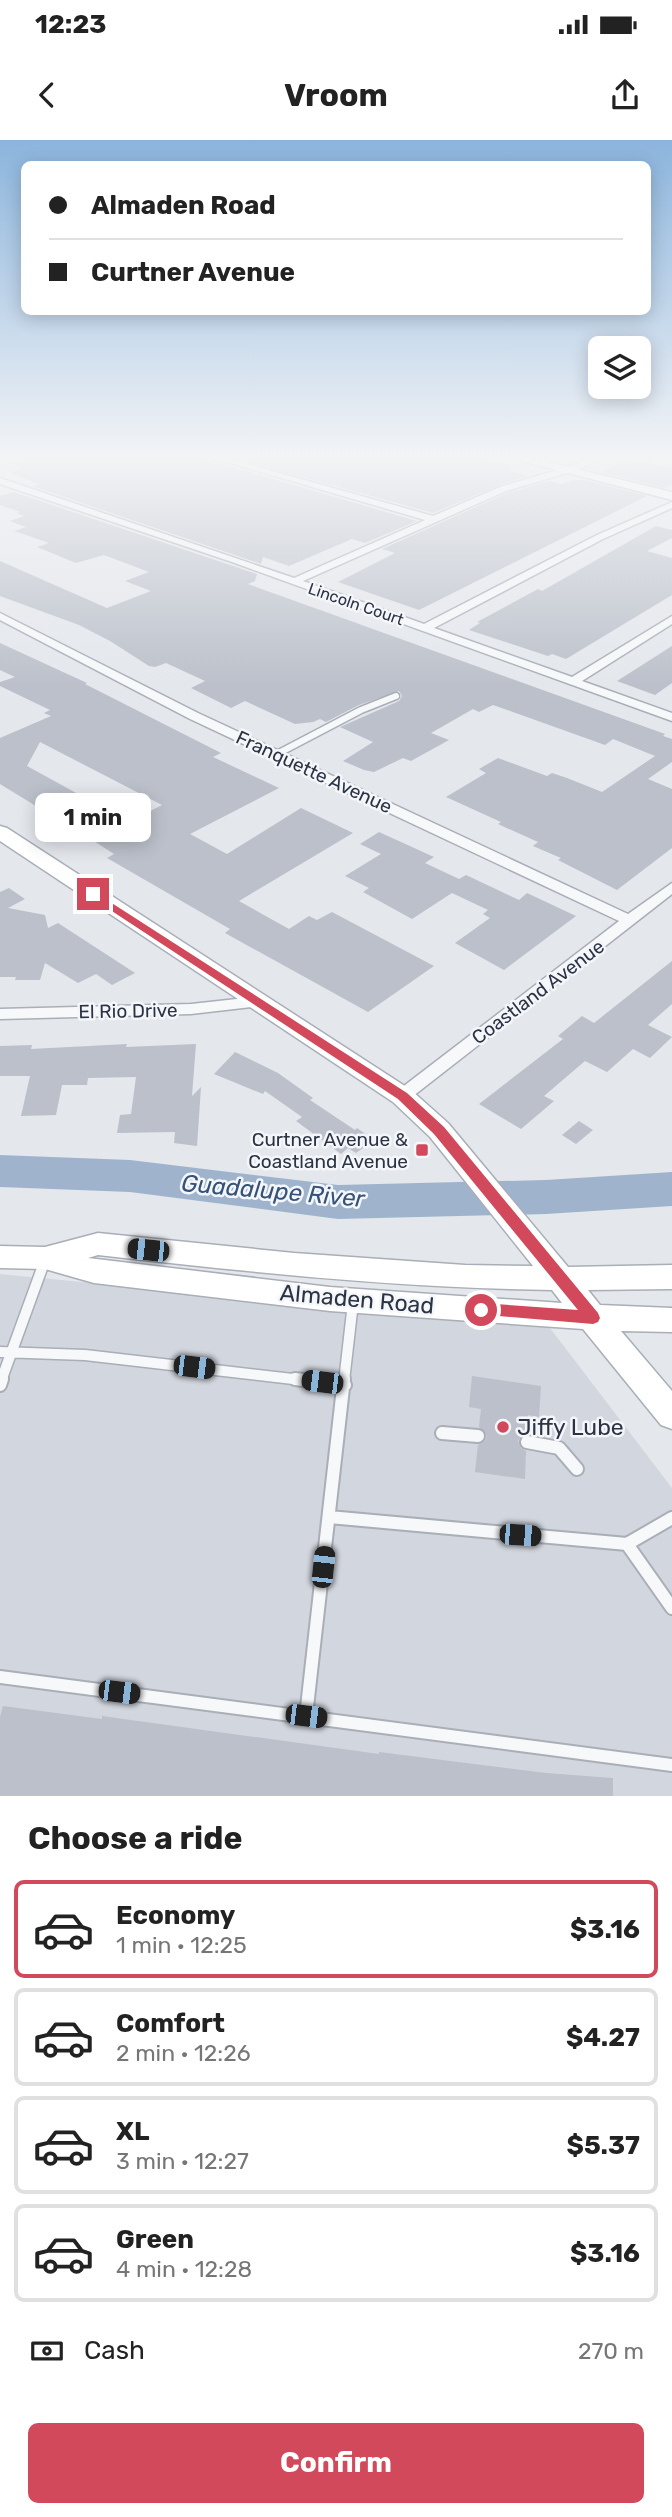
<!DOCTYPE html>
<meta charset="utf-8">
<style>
:root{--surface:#fff;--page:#f6f6f6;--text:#222;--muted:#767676;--line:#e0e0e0;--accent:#d1495b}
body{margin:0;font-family:Rubik,sans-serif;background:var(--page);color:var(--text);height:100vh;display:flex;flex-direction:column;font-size:26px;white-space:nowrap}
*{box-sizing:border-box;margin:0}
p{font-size:23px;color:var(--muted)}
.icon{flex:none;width:38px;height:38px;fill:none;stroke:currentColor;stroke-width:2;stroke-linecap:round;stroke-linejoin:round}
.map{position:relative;height:1656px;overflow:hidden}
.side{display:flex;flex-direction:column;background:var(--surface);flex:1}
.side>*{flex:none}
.top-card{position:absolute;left:21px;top:21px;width:630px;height:154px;border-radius:10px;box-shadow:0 4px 18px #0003;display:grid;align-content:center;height:154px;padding:0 28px;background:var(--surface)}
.tools{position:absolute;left:588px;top:196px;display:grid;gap:14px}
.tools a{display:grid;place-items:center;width:63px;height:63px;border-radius:10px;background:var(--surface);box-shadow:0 4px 18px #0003;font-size:35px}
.end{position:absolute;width:32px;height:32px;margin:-16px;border:9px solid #d1495b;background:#fff;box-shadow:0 0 0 4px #fff}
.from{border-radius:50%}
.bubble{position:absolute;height:49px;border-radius:10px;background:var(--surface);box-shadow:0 4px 18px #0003;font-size:23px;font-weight:700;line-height:49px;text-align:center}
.car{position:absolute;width:21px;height:42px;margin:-21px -10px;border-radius:9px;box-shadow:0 0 5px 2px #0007;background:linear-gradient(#222 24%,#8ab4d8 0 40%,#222 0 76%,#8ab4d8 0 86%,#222 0)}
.top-card b{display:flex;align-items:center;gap:24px;height:66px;font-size:26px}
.top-card b+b{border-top:2px solid var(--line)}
.top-card i{width:18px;height:18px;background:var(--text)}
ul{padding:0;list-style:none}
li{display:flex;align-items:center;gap:21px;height:98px;margin:0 14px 10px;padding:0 14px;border:4px solid var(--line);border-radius:10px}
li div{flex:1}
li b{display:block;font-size:26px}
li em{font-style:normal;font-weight:700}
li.active{border-color:var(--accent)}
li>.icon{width:63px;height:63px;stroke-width:1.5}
h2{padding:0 28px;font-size:32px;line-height:84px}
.pay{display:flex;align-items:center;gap:18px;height:77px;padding:0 28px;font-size:26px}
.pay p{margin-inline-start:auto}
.button{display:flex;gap:14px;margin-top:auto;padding:14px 28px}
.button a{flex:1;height:80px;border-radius:10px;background:var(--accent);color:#fff;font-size:28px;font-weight:700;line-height:80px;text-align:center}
.status{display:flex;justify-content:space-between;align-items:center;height:49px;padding:0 35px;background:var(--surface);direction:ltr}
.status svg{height:19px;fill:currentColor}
header{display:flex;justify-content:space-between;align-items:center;height:91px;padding:0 28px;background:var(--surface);font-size:32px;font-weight:700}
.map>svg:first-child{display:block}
.built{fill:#d2d6de}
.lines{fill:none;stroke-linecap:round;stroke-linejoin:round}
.river{fill:#9fb4cc;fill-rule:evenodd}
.building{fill:#bbc0ca;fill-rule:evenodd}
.lane-far2-casing{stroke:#a9aeb7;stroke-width:9}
.lane-far1-casing{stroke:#a9aeb7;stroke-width:13}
.lane-casing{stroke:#a9aeb7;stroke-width:16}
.street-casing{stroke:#a9aeb7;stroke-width:3}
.secondary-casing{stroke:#a9aeb7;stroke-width:3}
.lane-far2{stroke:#f7f8fa;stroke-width:6}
.lane-far1{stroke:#f7f8fa;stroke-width:10}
.lane{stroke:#f7f8fa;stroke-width:12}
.street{fill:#f7f8fa;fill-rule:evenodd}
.secondary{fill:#fff;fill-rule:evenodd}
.route{fill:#d1495b}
.poi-dot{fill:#d1495b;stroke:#f4f6f9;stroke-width:2.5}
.labels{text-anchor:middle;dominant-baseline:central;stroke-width:5;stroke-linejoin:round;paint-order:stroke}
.far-street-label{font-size:16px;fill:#2b3445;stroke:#f4f6f9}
.street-label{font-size:19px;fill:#2b3445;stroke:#f4f6f9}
.poi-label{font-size:19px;fill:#2b3445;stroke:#f4f6f9;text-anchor:end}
.near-street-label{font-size:23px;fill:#2b3445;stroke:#f4f6f9}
.near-poi-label{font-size:23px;fill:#2b3445;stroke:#f4f6f9;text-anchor:start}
.near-water-label{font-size:24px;font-style:italic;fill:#34527a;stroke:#f4f6f9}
</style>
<div class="status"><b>12:23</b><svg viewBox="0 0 49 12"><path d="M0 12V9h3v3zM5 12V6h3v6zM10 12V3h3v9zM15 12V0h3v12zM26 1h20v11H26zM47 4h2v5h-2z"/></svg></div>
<header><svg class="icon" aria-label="back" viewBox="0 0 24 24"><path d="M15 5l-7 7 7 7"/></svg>Vroom<svg class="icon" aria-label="share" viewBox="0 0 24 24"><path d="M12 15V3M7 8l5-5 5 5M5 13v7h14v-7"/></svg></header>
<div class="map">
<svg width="672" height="1656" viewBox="0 0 672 1656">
<rect width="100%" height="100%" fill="#e4e7ec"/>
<path class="built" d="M0,1134l550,54 122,160v308h-672z"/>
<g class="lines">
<path class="river" d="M0,1015l130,5 208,25 208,-5 126,-8v34l-126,8 -208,5 -208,-27 -130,-5z"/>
</g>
<path class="building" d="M38,315h162l2,3 215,63 -52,22 -13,-4 -63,27 -26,-9 -2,7 -229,-78 7,-2 -29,-11 14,-5 -14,-5z
M223,315h246l42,10 -3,2 6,1 -5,3 19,5 -29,9 -66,28z
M629,319l43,9v16l-7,4 -65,-16z
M573,340h11l63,16 -228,114 -81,-28 57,-29 -13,-4 125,-56 42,-12 11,3z
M14,352l243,82 -2,7 -7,3 417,150 -2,2 9,3v23l-24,17 24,10v59l-55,42 -59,-30 3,-2 -28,-12 5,-4 -40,-18 3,-2 -55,-25 40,-24 -7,-4 19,-11 49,18 5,-3 15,5 35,14 53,-36 -42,-17 -8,6 -112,-40 -14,7 -6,-3 -42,24 18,7 -38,21 -8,-3 -29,14 -10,-2 -21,-9 30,-19 -33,-15 59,-26 3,-5 -3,-5 -40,14 -33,17 -6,-3 -7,3 -18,2 -50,-23 -14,7 -40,-20 14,-7 -39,-18 -11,4 -6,-1 -39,-25 -31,-16 -79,-29v-35l107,47 44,-17 -26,-10 24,-9 -45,-17 -28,8 -39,-16 12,-4 -35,-12 12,-4 -16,-6 14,-5 -8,-3 4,-1 -20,-7v-9z
M656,386l16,4v8l-25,13 25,7v37l-106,64 -14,-5 -4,2 -79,-26 11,-7 -3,-1 61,-33 4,2z
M0,503l87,40 -2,1 136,69 -8,4 66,31 -89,46 37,20 74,-46 52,25 -114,68 50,28 20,-13 8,4 15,-8 102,54 -66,46 -143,-79 5,-4 -123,-71 7,-4 -31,-20 -39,-18 5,-2 -49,-30v-46l51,-22 -7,-3 6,-3 -50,-24v-4l15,-5 -15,-7zM40,602l122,63 -33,17 -102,-56z
M672,506v37l-17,12 -38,-14z
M379,692l55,25 -9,6 34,16 7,-4 53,25 8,-7 49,23 -72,54 -49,-27 35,-25 -7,-4 5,-4 -36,-17 -40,26 -49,-27 6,-4 -24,-12 36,-22 -21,-10z
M9,748l16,11 -17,9 37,7 3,13 10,-5 77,50 -23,12 -16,-11 -18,9 -33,-20 -5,17h-25l1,-3h-16v-85z
M672,821v43l-24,21 24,12 -22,21 -17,-9 -26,23 -22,-11 -41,35 10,5 -33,28 -42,-25 84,-65 -5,-3 24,-20 12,7z
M127,904l-1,3 70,-3 -4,52 9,-9 -4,59 -23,-3 1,-11 -58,1 3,-18 11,-1 5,-37 -48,1 -1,7h-25l-6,30 -35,1 9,-40h-30v-30l32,-1 -1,4z
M235,912l43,21 35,25 -3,2 45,30 2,-2 17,12 -18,13 -8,-5 -7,6 -45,-33 6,-4 -37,-26 -2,3 -49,-20z
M579,981l14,9 -17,14 -14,-9z
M472,1236l69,10 -2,31 -11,-2 -1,18 -6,3 -3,5 3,7 5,3 -1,28 -50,-7 3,-27 7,-4 2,-5 -8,-9 2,-18 -12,-2z
M3,1566l99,13v-3l277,38v-2l167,21 67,5v18h-613v-79z"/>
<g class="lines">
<g class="lane-far2-casing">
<path id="lane-far2" d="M277,614l84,-44 35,-14"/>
</g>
<g class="lane-far1-casing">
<path id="lane-far1" d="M0,1212l85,3 225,26
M1,1241l44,-121
M344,1241l9,-78"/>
</g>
<g class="lane-casing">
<path id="lane" d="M295,1239l50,6
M0,1245l2,-6
M442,1293l36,3
M527,1302l32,6 18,21
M329,1377l298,27 45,-26
M627,1404l45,64
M0,1537l672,88
M306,1576l38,-337"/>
</g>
<g class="street-casing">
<path id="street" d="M203,315h12l218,61 67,-29 74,-22 25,-10h10l-29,14 -74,22 -203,90 121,43 173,-89 75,-33v6l-69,31 -169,89 138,49 100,-61v8l-90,57 90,32v8l-440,-159 -232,-78v-6l294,100 131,-58z
M0,473l198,100 430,201 44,-31v11l-264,206h-12l-3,-4 3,-4 223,-171 -429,-202 -190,-99z
M255,857l6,1 2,4 -2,4 -70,8 -191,5v-10l191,-5z"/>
</g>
<g class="secondary-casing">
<path id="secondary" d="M499,315h19l154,37v8z
M0,686l7,2 404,262 37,33 120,144 104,-2v24l-84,1 12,15 72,3v24l-51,-1 51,60v38l-11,-4 -78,-96 -253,-18 -236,-28 -49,-14 -45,-1v-22l45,1 53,-14 196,20 171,12 68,1 -103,-129 -37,-35 -393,-261zM98,1115c151,17 302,33 454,35l10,13 -232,-16 -242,-29z"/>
</g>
<use href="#lane-far2" class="lane-far2"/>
<use href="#lane-far1" class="lane-far1"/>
<use href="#lane" class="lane"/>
<use href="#street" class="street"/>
<use href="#secondary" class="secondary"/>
</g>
<linearGradient id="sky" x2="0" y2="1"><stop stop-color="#8bb4dd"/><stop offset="0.58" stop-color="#f3f4f6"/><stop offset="1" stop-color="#f3f4f6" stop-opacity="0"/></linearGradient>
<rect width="672" height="546" fill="url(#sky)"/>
<path class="route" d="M93,751l314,202 37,34 154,186 2,5 -2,4 -5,2 -117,-10 -2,-4 7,-7 97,7 -144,-176 -36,-35 -309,-203 -2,-2z"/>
<g class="poi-dot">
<rect x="415" y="1003" width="14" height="14" rx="3.5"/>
<circle cx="503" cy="1287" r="7"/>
</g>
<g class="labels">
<g class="far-street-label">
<text transform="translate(356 464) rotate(19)">Lincoln Court</text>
</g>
<g class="street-label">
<text transform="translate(314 632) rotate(25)">Franquette Avenue</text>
<text transform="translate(538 852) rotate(-37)">Coastland Avenue</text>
<text transform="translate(128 871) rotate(-1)">El Rio Drive</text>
</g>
<g class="poi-label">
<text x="408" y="999">Curtner Avenue &amp;<tspan x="408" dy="22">Coastland Avenue</tspan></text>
</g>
<g class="near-street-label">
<text transform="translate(357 1159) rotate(5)">Almaden Road</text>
</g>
<g class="near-poi-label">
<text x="517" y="1287">Jiffy Lube</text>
</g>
<g class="near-water-label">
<text transform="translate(273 1051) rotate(5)">Guadalupe River</text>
</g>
</g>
</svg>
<div class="tools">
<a><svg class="icon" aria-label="layers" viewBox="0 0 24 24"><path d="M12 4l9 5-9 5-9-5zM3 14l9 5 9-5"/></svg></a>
</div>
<i class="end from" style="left:481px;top:1170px"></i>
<i class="end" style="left:93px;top:754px"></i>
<div class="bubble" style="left:35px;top:653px;width:116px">1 min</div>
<i class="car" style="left:148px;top:1110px;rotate:276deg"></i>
<i class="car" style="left:194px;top:1227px;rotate:97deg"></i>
<i class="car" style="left:322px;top:1242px;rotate:277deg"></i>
<i class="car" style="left:520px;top:1395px;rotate:94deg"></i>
<i class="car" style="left:323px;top:1427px;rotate:6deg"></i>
<i class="car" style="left:119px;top:1552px;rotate:97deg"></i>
<i class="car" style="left:306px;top:1576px;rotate:97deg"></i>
<div class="top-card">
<b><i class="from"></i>Almaden Road</b>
<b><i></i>Curtner Avenue</b>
</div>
</div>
<section class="side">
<h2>Choose a ride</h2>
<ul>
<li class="active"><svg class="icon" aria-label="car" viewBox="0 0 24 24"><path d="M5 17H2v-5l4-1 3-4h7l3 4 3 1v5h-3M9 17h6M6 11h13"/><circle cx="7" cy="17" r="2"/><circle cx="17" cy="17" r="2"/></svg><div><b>Economy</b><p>1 min · 12:25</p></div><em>$3.16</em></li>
<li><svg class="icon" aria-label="car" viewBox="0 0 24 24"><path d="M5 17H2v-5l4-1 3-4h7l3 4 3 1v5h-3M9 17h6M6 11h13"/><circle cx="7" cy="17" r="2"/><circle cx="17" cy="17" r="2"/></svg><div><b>Comfort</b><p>2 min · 12:26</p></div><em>$4.27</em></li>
<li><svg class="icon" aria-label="car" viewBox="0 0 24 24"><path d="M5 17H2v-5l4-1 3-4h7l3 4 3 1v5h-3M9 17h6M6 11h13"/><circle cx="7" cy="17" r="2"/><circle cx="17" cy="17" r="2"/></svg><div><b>XL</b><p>3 min · 12:27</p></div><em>$5.37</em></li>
<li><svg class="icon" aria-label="car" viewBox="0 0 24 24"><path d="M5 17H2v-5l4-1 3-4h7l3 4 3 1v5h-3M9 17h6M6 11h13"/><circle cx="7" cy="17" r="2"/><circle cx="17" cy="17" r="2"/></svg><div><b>Green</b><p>4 min · 12:28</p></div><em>$3.16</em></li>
</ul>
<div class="pay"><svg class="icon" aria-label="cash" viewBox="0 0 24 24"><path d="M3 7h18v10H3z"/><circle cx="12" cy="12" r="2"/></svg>Cash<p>270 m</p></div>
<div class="button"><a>Confirm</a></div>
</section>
